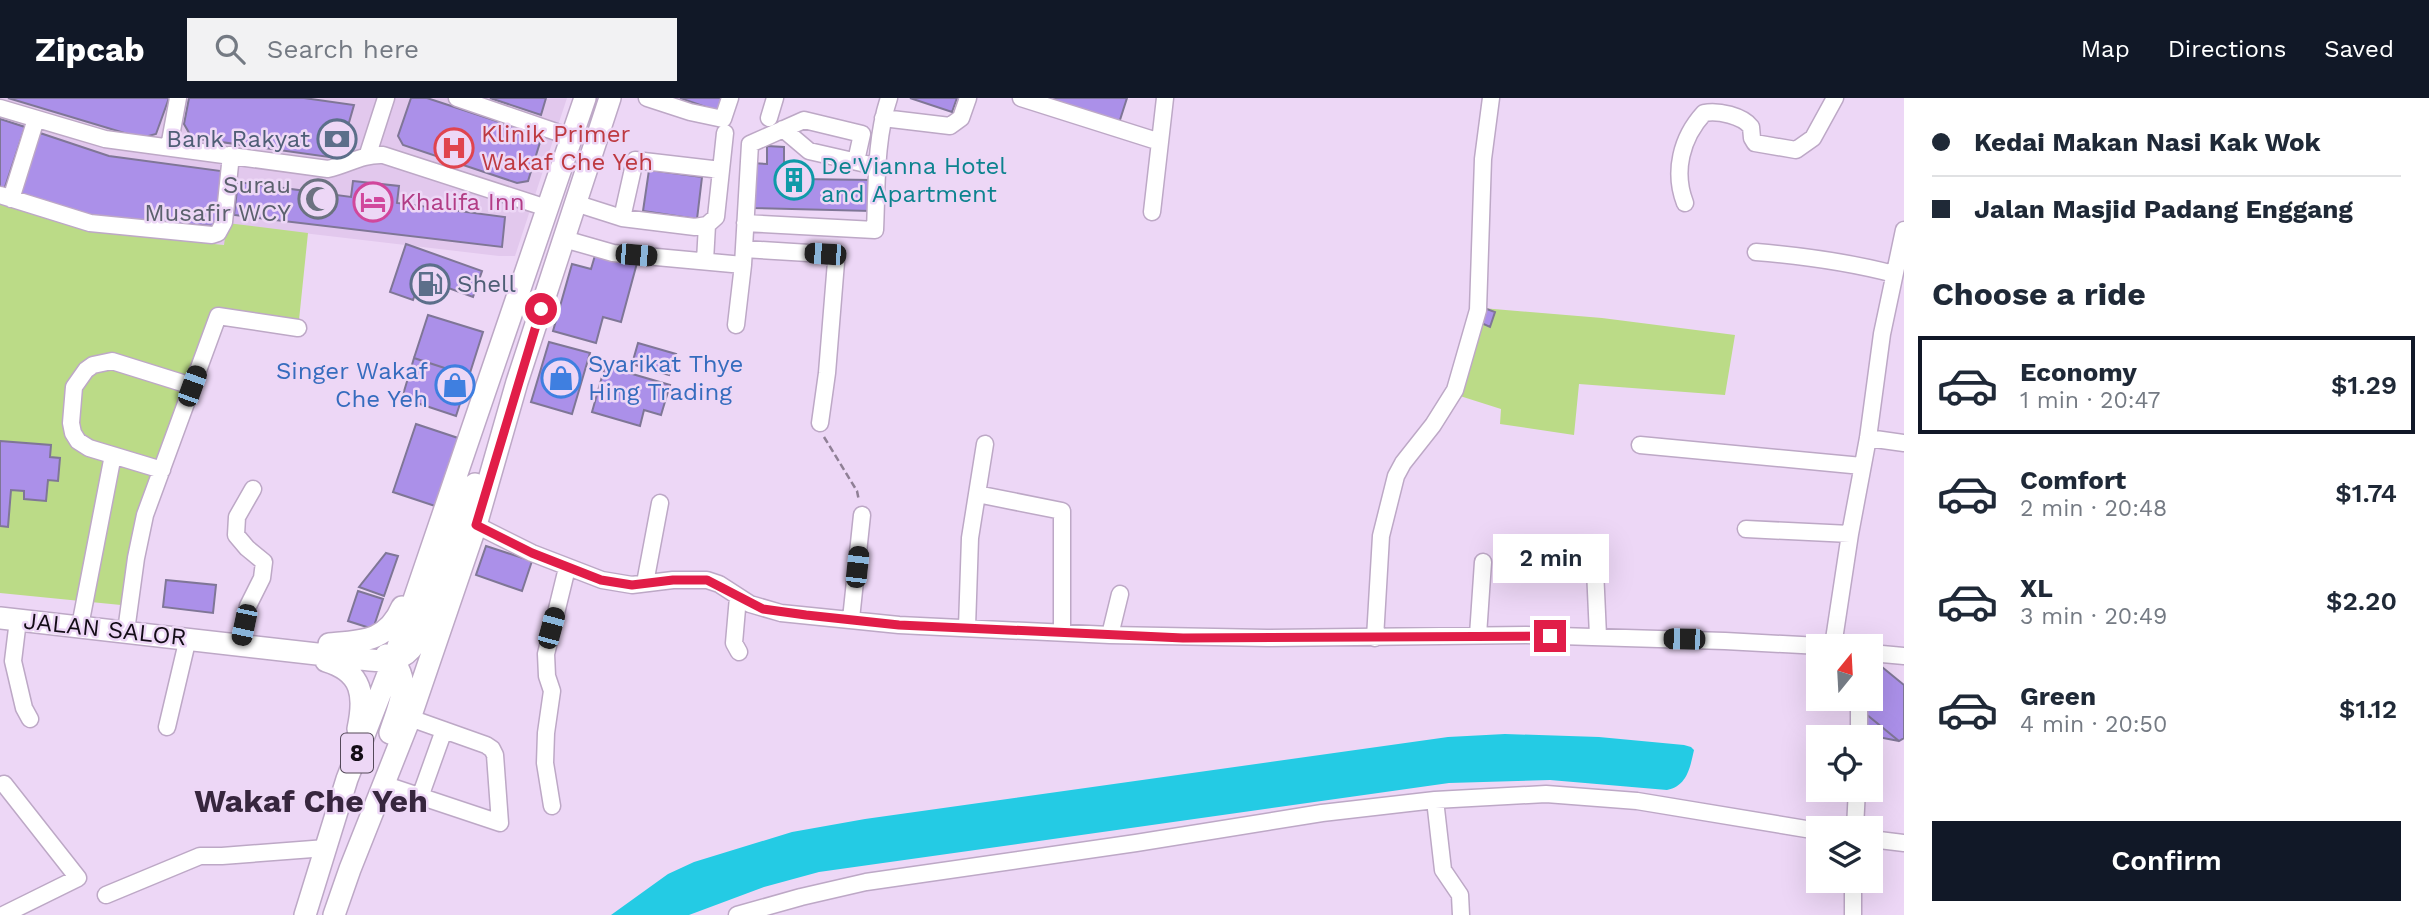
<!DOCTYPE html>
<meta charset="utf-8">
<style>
:root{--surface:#fff;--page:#f2f2f3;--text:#1f2937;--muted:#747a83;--line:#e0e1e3;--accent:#111827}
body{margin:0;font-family:"Work Sans",sans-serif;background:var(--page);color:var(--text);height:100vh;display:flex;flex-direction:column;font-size:26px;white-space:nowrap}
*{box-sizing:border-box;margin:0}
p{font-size:23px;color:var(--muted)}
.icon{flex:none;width:38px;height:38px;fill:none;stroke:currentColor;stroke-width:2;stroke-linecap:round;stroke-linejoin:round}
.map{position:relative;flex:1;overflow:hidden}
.panel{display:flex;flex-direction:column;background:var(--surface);width:525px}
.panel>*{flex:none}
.hud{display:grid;align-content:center;height:154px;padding:0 28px;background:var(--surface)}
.needle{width:46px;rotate:18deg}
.controls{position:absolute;left:1806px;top:536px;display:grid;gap:14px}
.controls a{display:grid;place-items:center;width:77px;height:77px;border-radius:0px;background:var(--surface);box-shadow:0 7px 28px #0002;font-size:35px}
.end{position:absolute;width:32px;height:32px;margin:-16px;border:9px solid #e11d48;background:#fff;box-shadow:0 0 0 4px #fff}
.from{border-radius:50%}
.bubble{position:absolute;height:49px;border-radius:0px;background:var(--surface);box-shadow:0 7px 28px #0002;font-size:23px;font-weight:600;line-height:49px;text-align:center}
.car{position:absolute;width:21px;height:42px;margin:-21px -10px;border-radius:9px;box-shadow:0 0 5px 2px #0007;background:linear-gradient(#222 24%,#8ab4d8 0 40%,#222 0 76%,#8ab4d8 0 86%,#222 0)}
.hud b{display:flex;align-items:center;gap:24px;height:66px;font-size:26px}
.hud b+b{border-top:2px solid var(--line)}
.hud i{width:18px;height:18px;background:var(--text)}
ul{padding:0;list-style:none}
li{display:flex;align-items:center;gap:21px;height:98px;margin:0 14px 10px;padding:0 14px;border:4px solid transparent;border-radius:0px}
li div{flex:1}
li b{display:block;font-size:26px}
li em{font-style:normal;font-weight:600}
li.active{border-color:var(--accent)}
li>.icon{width:63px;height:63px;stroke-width:1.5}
h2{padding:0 28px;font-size:32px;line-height:84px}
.primary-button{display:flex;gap:14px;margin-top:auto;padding:14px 28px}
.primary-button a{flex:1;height:80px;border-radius:0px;background:var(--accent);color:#fff;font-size:28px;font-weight:600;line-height:80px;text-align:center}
header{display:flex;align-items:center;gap:42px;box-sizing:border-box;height:98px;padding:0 35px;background:var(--accent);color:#fff}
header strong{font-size:33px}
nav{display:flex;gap:38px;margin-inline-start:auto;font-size:24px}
.search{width:490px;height:63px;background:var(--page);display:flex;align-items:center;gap:18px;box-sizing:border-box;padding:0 24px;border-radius:0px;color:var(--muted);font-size:26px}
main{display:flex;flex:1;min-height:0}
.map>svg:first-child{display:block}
.built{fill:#e2c8ed}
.green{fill:#bbdb87}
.water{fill:#24cbe4}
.building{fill:#ab90e9;stroke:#7f7696;stroke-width:2}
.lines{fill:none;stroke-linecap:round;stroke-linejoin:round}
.minor-casing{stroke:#bda8c6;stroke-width:19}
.major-casing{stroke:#bda8c6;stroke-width:24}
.path{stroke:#908096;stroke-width:2.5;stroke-dasharray:7 3.5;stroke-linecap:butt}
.minor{stroke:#fff;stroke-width:16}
.major{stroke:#fff;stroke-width:21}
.route{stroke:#e11d48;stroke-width:9}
.labels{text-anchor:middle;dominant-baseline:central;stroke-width:5;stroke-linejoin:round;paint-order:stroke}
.shield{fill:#edd7f6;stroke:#544959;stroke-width:2}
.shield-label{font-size:23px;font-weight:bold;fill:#130c16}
.health-label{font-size:24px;fill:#be3a42;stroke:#edd7f6;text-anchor:start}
.service-label{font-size:24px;fill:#4e5e75;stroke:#edd7f6;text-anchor:end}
.culture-label{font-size:24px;fill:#0d838f;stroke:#edd7f6;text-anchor:start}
.worship-label{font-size:24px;fill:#5b616d;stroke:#edd7f6;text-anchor:end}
.hotel-label{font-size:24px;fill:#b23c85;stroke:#edd7f6;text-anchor:start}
.shop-label{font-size:24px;fill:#366cbe;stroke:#edd7f6;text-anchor:start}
.street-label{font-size:24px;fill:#130c16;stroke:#edd7f6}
.district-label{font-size:32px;font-weight:bold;fill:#37263e;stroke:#edd7f6}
</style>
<header>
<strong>Zipcab</strong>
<div class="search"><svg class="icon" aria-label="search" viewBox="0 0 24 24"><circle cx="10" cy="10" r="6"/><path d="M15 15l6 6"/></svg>Search here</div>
<nav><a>Map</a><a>Directions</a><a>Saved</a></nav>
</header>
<main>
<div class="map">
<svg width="1904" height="817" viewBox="0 0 1904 817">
<rect width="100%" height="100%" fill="#edd7f6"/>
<path class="built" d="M0,0h567l-52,158h-16l-272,-32 -2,21 -137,-14 -88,-29z"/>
<path class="green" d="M0,104l88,29 136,14 3,-22 81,10 -9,87 -83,-11 -76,202 -12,45 -7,49 -121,-12z
M1482,210l120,10 133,17 -10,60 -146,-11 -5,51 -74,-11 1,-15 -41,-13z"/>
<path class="water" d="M1505,636l94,3 85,8 7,2 3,3c-4,18 -7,36 -27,40l-117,-10 -101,3 -630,89 -55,15 -75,28h-78l57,-41 26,-12 98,-30 73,-13 583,-82z"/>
<path class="building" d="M8,0h161l-13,36 -15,4z
M189,0h115l50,7 -12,42 -13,10 -137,-19 -8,-14z
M411,0h16l115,38 -14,45 -11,2 -114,-38 -5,-9z
M490,0h56l-5,17z
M680,0h45l-5,14z
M910,0h47l-5,14z
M1043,0h84l-8,25z
M0,21l25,8 -22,66h-3z
M40,35l69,23 112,15 -3,55 -121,-5 -78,-25z
M767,48l17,1v19h15v13l72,1v31l-120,-3 1,-45 15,1z
M649,72l53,7 -5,42 -54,-8z
M353,83l46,5 -2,17 108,14 -3,30 -268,-32 4,-33 113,15z
M406,146l76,27 -9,26 -52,-19 -8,22 -23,-8z
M596,154l41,11 -16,59 -18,-5 -7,26 -43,-12 19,-67 19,5z
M1484,210l11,4 -5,15 -11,-5z
M428,217l55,17 -14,44 -55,-18z
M549,244l41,11 -18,61 -41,-12z
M638,245l38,11 -7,21 -37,-11z
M414,260l55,18 -13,40 -54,-18z
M605,268l65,19 -9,30 -17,-5 -4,16 -48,-14z
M416,326l42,14 -23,68 -42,-14z
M0,343l51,4 -1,12 10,1 -2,23 -10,-1 -2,21 -22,-2v-8l-13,-1 -3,37 -8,-1z
M486,448l46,15 -10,30 -46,-16z
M386,455l12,3 -14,40 -25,-9z
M166,482l50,5 -3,28 -50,-6z
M358,493l25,8 -10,30 -25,-8z
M1882,569l22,18v53l-5,3 -33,-27v-5l8,-10 -3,-3v-16z
M1866,616l33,27 -32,-6z"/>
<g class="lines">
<g class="minor-casing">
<path id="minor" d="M457,0l114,39
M647,0l43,14 33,7 7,-21
M1021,0l139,44
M0,10l105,31 223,30c19,-4 34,-15 55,-14l164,53
M769,20l6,-20
M883,20l67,8 11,-8 7,-20
M783,31l26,22 57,13
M169,49l9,-49
M368,56l18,-56
M0,97l90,28 122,12 6,-2 6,-11 7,-67
M11,101l25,-80
M575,105l47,15 73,9 12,-2 9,-8 9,-84
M1685,105c-12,-31 -4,-65 19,-90 14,-3 39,3 47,14l1,11 3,5 41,7 17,-12 22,-40
M1152,114l13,-114
M622,120l13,-58 86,10
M745,125l130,7c2,-43 0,-91 14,-132
M564,141l49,14 130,12 7,-121 54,-24 58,14 -6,27
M744,151l81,5 9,4 2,4 -9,111 -7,50
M1756,154c48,4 92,10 138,22
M705,163l2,-36
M736,227l7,-60
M1868,340l36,5
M1640,347l222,21
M162,372l-73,-22 -11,-7 -5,-8 -2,-10 3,-36 12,-17 7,-5 19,-4 80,25
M977,396l8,-50
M476,427l56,28 70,27 30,5 41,-5h34l12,4 31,20 31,9 118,12 211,10 157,3 259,-3 199,6 95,5
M1746,431l104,5
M1595,471l3,67
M645,485l15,-80
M738,499l-4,46 5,9
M851,521l11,-104
M18,522l-5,41 11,47 6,11
M80,528l33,-171
M967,529l3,-89 7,-44 85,17v121
M126,533l10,-73 9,-43 73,-199 80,12
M1110,537l10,-41
M1478,537l5,-73
M1375,540l6,-102 15,-60 7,-13 30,-38 22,-35 23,-80 5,-151 8,-61
M240,546l8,-38 14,-28 2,-16 -17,-14 -11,-13 1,-18 16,-28
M1833,548l17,-112 18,-96 14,-104 22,-104
M1871,555l33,3
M167,629l21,-89
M1859,639v-39
M383,686l117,39 -5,-68 -3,-6 -6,-4 -76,-27
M420,699l24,-67
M1435,702l8,70 17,25 1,20
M552,708l-7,-43 1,-30 6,-42 -5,-15 -1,-22 21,-86
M1855,730l2,-39
M1871,741l33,4
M1853,782v35
M106,797l94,-39h22l104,-8
M3,817l75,-37 -74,-94
M737,817l64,-18 65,-15 270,-39 186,-30 113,-13 111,-6 91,7 181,30"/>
</g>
<g class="major-casing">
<path id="major" d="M0,520l370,42c27,3 38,-2 52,-27l31,-94 22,-55
M329,546c33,-3 58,-2 73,-37
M386,557c29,23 13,49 4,78
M326,563c37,11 39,35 32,68
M305,817l42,-136 46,-118 192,-563
M334,817l16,-46 60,-151 66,-193 41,-143 93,-284"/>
</g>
<path class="path" d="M824,339l33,54 2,10"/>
<use href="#minor" class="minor"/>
<use href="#major" class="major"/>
</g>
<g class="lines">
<path class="route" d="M541,211l-65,216 56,28 69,27 31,5 41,-5h34l56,29 43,6 93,10 284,13 367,-2"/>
</g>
<defs>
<g id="bank-ring" transform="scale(2.0125)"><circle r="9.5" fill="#edd7f6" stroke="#5c6f8a" stroke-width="1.5"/><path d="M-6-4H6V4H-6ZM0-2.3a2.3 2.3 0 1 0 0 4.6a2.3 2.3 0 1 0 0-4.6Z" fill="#5c6f8a"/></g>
<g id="hospital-ring" transform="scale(2.0125)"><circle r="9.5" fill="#edd7f6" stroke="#e0444e" stroke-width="1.5"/><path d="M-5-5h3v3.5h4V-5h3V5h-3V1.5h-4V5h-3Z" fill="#e0444e"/></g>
<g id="building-ring" transform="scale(2.0125)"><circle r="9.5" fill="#edd7f6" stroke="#0f9aa8" stroke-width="1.5"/><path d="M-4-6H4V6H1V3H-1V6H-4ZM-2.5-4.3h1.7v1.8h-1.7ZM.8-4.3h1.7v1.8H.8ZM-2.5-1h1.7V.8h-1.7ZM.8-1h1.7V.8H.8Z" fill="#0f9aa8"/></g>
<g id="mosque-ring" transform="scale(2.0125)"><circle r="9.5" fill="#edd7f6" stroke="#6b7280" stroke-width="1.5"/><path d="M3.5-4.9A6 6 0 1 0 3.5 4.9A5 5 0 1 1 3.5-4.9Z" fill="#6b7280"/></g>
<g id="hotel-ring" transform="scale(2.0125)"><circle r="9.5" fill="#edd7f6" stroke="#d1479c" stroke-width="1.5"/><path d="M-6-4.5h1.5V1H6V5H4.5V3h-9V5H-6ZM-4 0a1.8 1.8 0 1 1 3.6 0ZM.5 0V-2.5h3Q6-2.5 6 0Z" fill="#d1479c"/></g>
<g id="fuel-ring" transform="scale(2.0125)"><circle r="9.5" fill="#edd7f6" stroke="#5c6f8a" stroke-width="1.5"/><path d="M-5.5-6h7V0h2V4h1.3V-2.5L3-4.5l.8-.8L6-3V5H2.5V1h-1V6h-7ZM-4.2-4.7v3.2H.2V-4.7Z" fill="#5c6f8a"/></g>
<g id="shop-ring" transform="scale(2.0125)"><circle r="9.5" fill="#edd7f6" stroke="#3f7fe0" stroke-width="1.5"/><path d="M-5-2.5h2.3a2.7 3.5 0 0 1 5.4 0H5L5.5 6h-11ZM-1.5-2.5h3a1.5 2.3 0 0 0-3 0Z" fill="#3f7fe0"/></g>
</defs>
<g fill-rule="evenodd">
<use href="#bank-ring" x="337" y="41"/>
<use href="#hospital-ring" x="454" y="50"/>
<use href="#building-ring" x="794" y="82"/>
<use href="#mosque-ring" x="318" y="101"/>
<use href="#hotel-ring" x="373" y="104"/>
<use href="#fuel-ring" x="430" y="186"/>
<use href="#shop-ring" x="561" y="280"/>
<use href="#shop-ring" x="455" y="287"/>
</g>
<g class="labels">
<rect class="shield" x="341" y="635.5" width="32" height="39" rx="5"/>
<g class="shield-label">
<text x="357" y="655">8</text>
</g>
<g class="health-label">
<text x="481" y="36">Klinik Primer<tspan x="481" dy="28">Wakaf Che Yeh</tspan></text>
</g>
<g class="service-label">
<text x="310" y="41">Bank Rakyat</text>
<text x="457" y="186" text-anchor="start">Shell</text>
</g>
<g class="culture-label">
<text x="821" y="68">De'Vianna Hotel<tspan x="821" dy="28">and Apartment</tspan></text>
</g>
<g class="worship-label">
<text x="291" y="87">Surau<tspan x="291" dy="28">Musafir WCY</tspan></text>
</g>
<g class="hotel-label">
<text x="400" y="104">Khalifa Inn</text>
</g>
<g class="shop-label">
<text x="588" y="266">Syarikat Thye<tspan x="588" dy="28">Hing Trading</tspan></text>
<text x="428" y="273" text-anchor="end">Singer Wakaf<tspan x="428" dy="28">Che Yeh</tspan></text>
</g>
<g class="street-label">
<text transform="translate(105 531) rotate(6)">JALAN SALOR</text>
</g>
<g class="district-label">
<text x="311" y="703">Wakaf Che Yeh</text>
</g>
</g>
</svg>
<div class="controls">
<a><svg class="needle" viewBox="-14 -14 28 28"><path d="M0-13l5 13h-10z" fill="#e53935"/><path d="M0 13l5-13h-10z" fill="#747a83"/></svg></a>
<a><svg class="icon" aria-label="locate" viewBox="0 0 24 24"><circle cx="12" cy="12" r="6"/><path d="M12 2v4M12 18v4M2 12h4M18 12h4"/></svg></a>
<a><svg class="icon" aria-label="layers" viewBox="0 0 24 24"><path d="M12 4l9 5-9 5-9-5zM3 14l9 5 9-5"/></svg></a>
</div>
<i class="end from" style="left:541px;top:211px"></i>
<i class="end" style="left:1550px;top:538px"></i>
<div class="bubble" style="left:1493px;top:436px;width:116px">2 min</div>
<i class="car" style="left:825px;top:156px;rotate:274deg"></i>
<i class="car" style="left:636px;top:157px;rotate:95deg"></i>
<i class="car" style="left:192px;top:288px;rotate:20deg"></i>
<i class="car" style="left:857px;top:469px;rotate:6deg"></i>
<i class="car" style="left:244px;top:527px;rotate:192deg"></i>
<i class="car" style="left:551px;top:530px;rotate:15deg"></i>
<i class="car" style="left:1684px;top:541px;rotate:271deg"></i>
</div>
<section class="panel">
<div class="hud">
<b><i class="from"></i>Kedai Makan Nasi Kak Wok</b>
<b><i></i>Jalan Masjid Padang Enggang</b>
</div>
<h2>Choose a ride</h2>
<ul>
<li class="active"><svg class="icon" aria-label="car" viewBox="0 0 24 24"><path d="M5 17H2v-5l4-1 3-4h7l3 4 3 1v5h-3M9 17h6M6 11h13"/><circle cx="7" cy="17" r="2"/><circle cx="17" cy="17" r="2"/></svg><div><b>Economy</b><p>1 min · 20:47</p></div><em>$1.29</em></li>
<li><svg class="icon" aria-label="car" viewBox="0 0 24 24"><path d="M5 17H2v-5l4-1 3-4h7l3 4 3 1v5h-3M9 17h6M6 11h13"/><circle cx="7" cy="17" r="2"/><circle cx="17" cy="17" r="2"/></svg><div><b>Comfort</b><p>2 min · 20:48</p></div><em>$1.74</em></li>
<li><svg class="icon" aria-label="car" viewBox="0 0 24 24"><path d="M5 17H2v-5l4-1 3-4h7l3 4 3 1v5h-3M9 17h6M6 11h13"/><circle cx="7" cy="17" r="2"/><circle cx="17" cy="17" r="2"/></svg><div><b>XL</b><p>3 min · 20:49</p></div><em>$2.20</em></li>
<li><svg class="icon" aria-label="car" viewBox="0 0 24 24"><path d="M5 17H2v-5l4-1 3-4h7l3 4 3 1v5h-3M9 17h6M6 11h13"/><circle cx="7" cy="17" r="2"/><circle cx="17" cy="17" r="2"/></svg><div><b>Green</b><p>4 min · 20:50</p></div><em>$1.12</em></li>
</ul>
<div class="primary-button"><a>Confirm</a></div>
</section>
</main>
